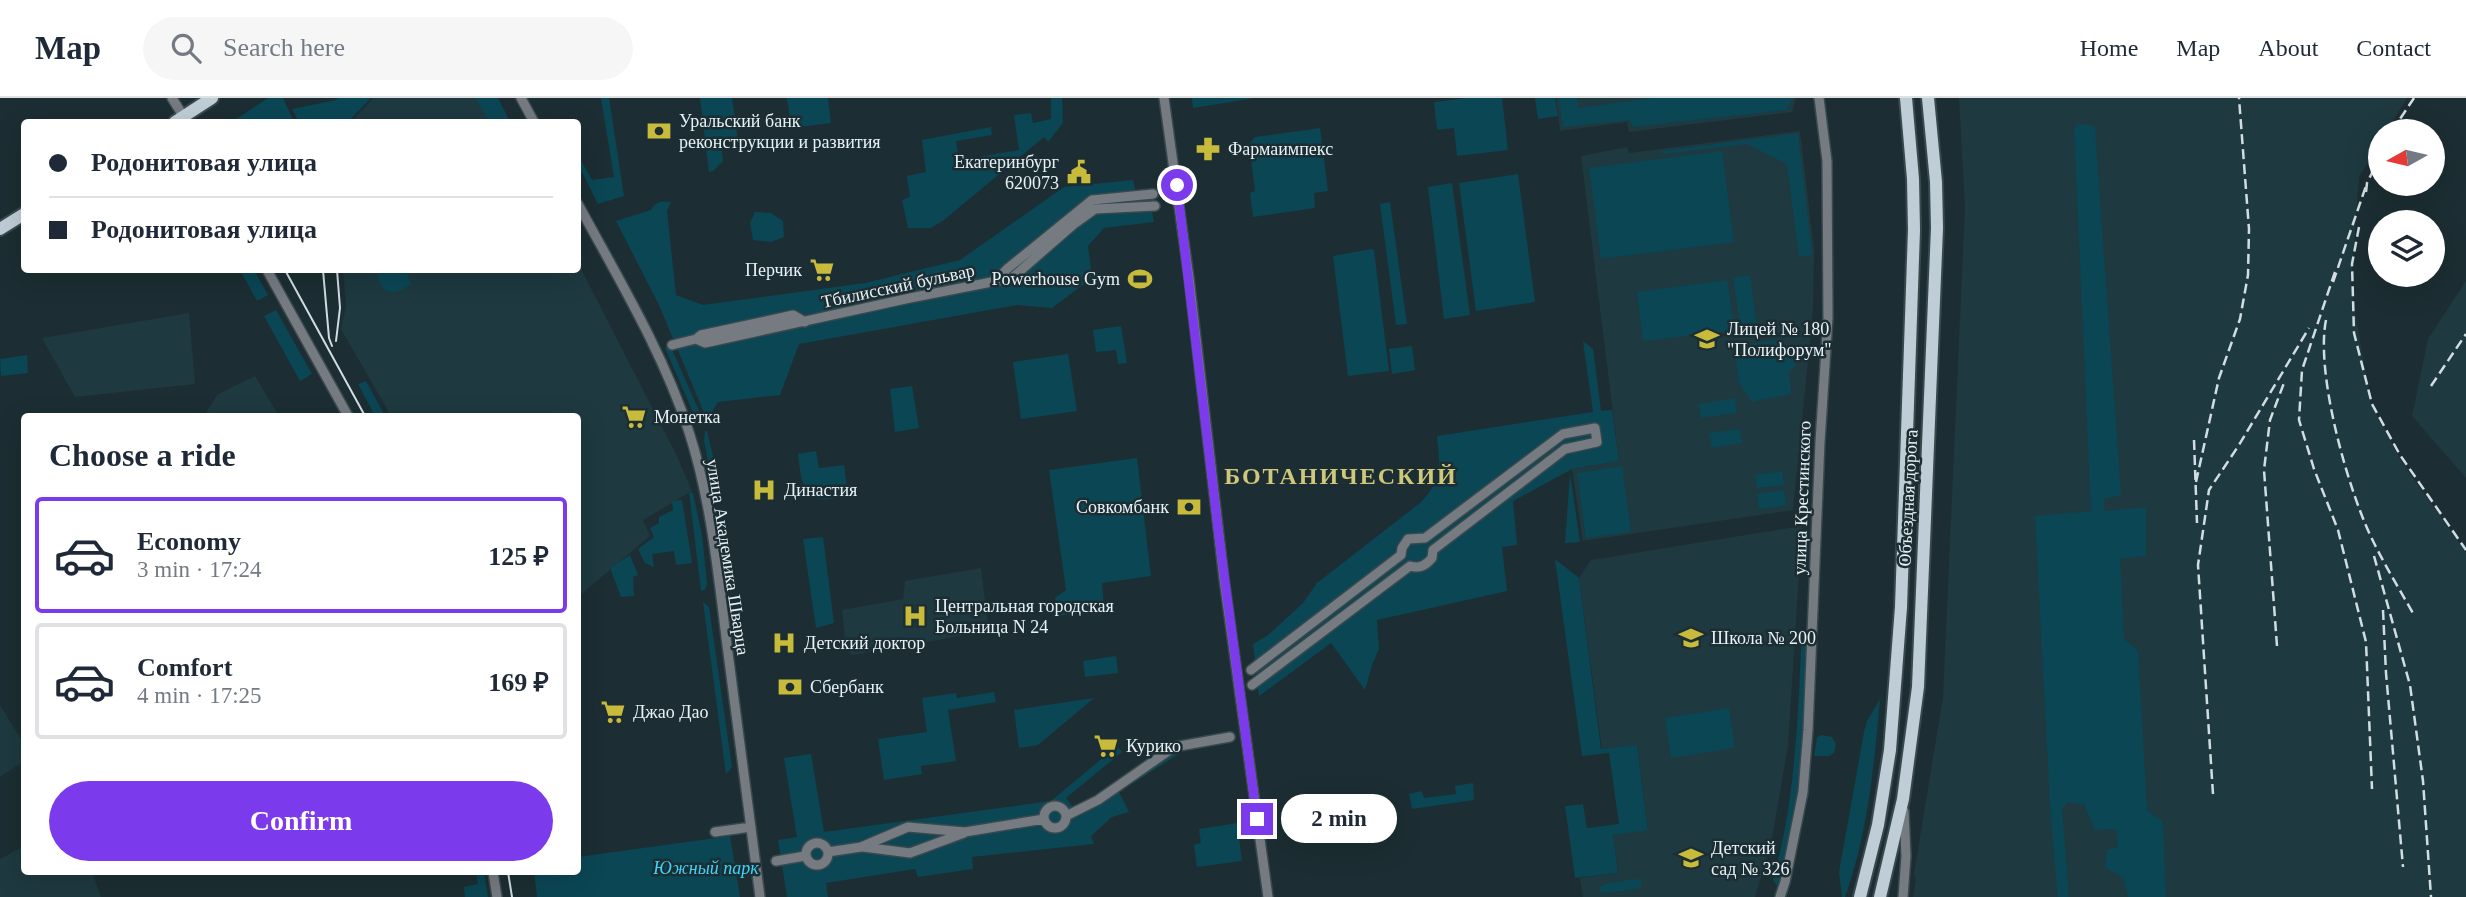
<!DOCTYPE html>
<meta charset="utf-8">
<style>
:root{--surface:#fff;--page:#f6f6f7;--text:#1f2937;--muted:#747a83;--line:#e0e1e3;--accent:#7c3aed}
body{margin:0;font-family:Georgia,serif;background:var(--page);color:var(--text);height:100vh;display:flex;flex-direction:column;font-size:26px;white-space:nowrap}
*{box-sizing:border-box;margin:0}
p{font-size:23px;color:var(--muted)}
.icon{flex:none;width:38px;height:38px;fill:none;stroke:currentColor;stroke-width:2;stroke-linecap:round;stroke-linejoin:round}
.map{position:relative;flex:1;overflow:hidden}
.panel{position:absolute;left:21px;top:315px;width:560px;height:462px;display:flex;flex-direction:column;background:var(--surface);border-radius:7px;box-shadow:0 7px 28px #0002}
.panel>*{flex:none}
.guide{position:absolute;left:21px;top:21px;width:560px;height:154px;border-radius:7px;box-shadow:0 7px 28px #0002;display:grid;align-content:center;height:154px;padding:0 28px;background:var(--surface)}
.needle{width:46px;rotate:262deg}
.tools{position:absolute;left:2368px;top:21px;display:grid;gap:14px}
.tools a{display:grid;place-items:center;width:77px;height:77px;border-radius:50%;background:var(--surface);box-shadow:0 7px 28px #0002;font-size:35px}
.end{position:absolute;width:32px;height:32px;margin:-16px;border:9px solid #7c3aed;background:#fff;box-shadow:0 0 0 4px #fff}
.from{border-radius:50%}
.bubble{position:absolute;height:49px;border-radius:24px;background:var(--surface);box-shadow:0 7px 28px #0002;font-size:23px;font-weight:700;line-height:49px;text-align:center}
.guide b{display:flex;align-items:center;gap:24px;height:66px;font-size:26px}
.guide b+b{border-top:2px solid var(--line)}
.guide i{width:18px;height:18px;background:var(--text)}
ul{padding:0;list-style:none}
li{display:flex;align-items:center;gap:21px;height:116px;margin:0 14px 10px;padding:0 14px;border:4px solid var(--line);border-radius:7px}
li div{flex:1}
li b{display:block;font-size:26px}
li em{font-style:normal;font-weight:700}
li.active{border-color:var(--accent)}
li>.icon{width:63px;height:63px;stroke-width:1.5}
h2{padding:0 28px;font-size:32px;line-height:84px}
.button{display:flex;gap:14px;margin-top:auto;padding:14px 28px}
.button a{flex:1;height:80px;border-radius:42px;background:var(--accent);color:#fff;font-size:28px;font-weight:700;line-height:80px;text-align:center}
header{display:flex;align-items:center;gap:42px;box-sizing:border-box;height:98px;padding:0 35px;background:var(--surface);border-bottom:2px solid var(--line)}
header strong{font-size:33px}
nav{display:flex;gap:38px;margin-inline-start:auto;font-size:24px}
.search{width:490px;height:63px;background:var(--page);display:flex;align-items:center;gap:18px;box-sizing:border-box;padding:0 24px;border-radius:38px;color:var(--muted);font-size:26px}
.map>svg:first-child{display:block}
.built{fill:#1e3940}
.green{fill:#0b4654}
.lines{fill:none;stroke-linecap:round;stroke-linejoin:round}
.minor-casing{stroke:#38494e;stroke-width:12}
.major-casing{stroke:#38494e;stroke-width:16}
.minor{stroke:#757b81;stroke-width:9}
.major{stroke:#bfcdd7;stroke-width:12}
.tram{stroke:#d1dde1;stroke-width:2}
.rail{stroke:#d1dde1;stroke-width:2.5;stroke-dasharray:10 5;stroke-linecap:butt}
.route{stroke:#7c3aed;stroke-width:9}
.labels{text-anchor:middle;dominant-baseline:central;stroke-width:5;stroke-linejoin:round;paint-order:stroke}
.poi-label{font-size:18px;fill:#e7f2f6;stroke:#1c2e33;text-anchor:start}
.street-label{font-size:18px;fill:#e7f2f6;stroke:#1c2e33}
.park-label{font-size:18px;font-style:italic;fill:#40d3f8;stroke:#1c2e33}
.district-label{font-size:24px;font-weight:bold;letter-spacing:2px;fill:#cfc779;stroke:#1c2e33}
</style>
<header>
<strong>Map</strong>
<div class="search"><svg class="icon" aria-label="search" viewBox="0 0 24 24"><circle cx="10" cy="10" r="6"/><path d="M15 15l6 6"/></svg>Search here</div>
<nav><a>Home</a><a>Map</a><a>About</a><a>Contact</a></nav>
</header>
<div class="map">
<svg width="2466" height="799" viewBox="0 0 2466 799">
<rect width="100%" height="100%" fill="#1c2e33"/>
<path class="built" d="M373,0h124l13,24h-159z
M1556,0h240l-4,14 -163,20 -2,-10 -67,9z
M1959,0h448l-20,33h-7v11l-21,35 -8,110 20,118 32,59 63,88v345h-553l3,-17 -2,-6 29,-177 22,-490z
M1800,33l14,119 -1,61 -20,199 -210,31 -11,-72 47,-8 -38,-305 46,-9 2,6z
M578,151l5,10 -5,4 98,191 16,37 -49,29 7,16 -72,61v-181h-187l-50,-87 5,-22 -3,-37h235z
M2466,183v197l-54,-62 16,-77z
M189,215l6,71 -120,13 -33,-59z
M255,278l24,40h-75l13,-21z
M1802,428l-14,220 -17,98 -16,53h-172l-3,-19 38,-5 -5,-39 35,-5 -11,-84 -35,5 -23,-172 12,-18z
M981,470l8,63 -137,24 -6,-6 -4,-39 61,-11 2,-18z
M0,607l24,39v17l-24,16z
M24,748v26h68l9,25h-101v-38z"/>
<path class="green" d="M268,0h15l11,24h-62z
M338,0h33l-23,24h-49l-7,-13 44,-9z
M475,0h23l11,22 -4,2h-15z
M601,0h8l15,98 -26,8 -20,-40v-9l14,25 22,-3z
M700,0h32l6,43 -17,2 2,18 -10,10 -4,1z
M787,0h41l3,25 -40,5z
M1051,0h11l1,25 -15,19 -4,-5 -100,83 -13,8h-23l-6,-28 8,-3 -3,-21 19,-4 -4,-32 69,-13 1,8 -36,6 3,19 60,-10 -5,-35 17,-2 2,10 18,-4z
M1192,0h63l-62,10z
M1466,0h36l6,52 -51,6 -3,-28 -17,2 -3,-28z
M1535,0h20l3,18 -20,3z
M1559,0h18l2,10 74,-10h140l-7,12 -154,17 -2,-7 -67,7z
M2078,26l13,1 4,3 26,367 -17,4v12l42,-4v49l-26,3 4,80 14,12 9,159 16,12 3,75h-38l-5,-19 -18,-11 2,-17 11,-3 -2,-18 -21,1 -11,-26 -16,-2 -6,7 7,88h-11l-7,-75 -16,-306 56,-5 -17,-382z
M1320,30l8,63 -14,2 1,15 -62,9 -3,-24 5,-2 -6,-47 6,-7z
M1798,35l14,122 -13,2 -12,-93 -40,-20 -84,10 -1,-3z
M1722,53l12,91 -133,17 -12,-91z
M1518,76l17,128 -59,9 -17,-128z
M1133,82l3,13 12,-2 6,31 -50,6 -16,18 4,32 -40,30 -35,-3 -218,39 -19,51 -62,7 -11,18 -48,-115 -43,-84 35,-11c5,-9 11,-9 20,-8l-4,9 9,84 27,10 162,-22 95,-23 104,-73z
M1452,85l18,132 -26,4 -16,-132z
M1390,104l17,122 -11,1 -16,-121z
M755,114l16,1 12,8 1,16 -13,5 -18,-2 -3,-17z
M1371,151l3,1 15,121 -41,5 -15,-120z
M240,172h14l14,25 -11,6z
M377,172h29l5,14c-19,14 -32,9 -34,-14z
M1750,177l8,60 -16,2 -9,-59z
M1727,182l8,50 -92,11 -6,-49z
M276,212l36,64 -12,7 -36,-65z
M1121,228l6,37 -9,1 -2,-14 -20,2 -3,-22z
M1776,242l8,5 2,12 8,2 2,6 -7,7 2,22 -39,8 -13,-19 -3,-26 6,-1 1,-7 7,-5z
M1583,243l10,8 8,62 11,-1 7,51 -47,8 -59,32 4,44 -15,2 5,44 -130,29 2,29 -7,16 -7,25 -34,-47 -72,53 -6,-52 15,-9 35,-32 14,-20 103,-80c23,-24 20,-35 17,-67l156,-24z
M1412,248l3,24 -23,4 -3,-25z
M671,249l32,73v2l-8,-5 -30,-69z
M1068,256l9,57 -56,8 -8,-57z
M27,257l1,18 -27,3 -1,-17z
M366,283l19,35h-10l-17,-32z
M912,288l7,42 -24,4 -5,-43z
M1735,300l2,15 -36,5 -2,-14z
M1740,331l2,14 -30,5 -3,-15z
M705,333h2l14,59h-7l-10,-49z
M816,353l3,17 25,-3 4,31c-8,1 -21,5 -29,3 -18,-3 -19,-30 -21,-45z
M1137,360l14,118 -49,7 2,27 -47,6 -2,-18 11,-8 -17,-120z
M1622,368l9,66 -45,6 -9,-65z
M1782,373l2,14 -27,3 -2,-13z
M1570,375l10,69 -15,1z
M1784,392l2,15 -27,4 -2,-15z
M689,394l4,1 9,42 5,49 -2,6 -4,1z
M682,402l10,63 -16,2 -2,-14 -22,3 2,13 -9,-4 -7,-14 16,-12 -4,-9 9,-5v-6l14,-7 -1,-9z
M823,439l11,86 -18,5 -13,-89z
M630,457l8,20 -5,2 1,19 -13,1 -11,-29z
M1555,461l24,19 22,171 36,-4 11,85 -35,5 5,38 -43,5 -10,-72 18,-2 4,24 32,-4 -10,-71 -27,3z
M703,504l6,5 23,160 -6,7z
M1802,531l4,2 2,12c-5,81 -4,166 -31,243l-4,-6c23,-82 25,-166 29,-251z
M1116,558l2,17 -33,4 -2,-16z
M994,594l2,10 -48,8 8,51 -35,5 1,8 -38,6 -6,-41 49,-7 -5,-34 34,-5 1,5z
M1094,600l-56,47 -19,3 -5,-38z
M1880,601c-6,67 -12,134 -35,198h-3l-3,-25 25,-140 3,-11z
M1729,610l6,40 -64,10 -6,-40z
M1822,637l10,2 4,7 -2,9 -5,3h-15l3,-19z
M1117,648l5,6 -56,46 12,16 96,-67 5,7 -60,38 10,20 -17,5 -21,19 3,8 -122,13 1,12 -55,8 -3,-8 -89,14 2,14h-41l-9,-57 19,-3 -13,-79 27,-4 13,78 227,-31z
M1473,685l1,17 -62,9 -3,-15 13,-3 2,7 32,-4 -1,-8z
M1237,725l5,38 -45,6 -3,-22 7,-2 -2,-14z
M730,738l10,61h-203l-3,-25h44v-15z
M476,774h8l4,25h-23l-1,-10 14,-3z
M1635,781l6,1 1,5 -4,4 -34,4 -4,-1v-5l4,-3z"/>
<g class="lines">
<g class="minor-casing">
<path id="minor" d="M172,0l15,24
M521,0l13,24
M1164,0l25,180 35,301 44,318
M578,106c40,74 85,148 111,228 22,68 29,142 38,213 11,84 22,168 33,252
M267,172l81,146
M996,183l11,-12 85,-69 61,-6
M696,241l5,-4 92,-20 12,7
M672,247l24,-6 9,4 205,-45 102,-20 62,-54 21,-15 60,-3
M1251,572l150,-115 1,-7 6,-9 17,-1 138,-104 32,-6 2,14 -32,7 -132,101 -1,8c-6,7 -12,11 -22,8l-158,119
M1044 719a11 11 0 1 1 22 0a11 11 0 1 1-22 0Z
M1066,718l32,-16 76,-53 56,-10
M715,734l36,-5
M806 756a11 11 0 1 1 22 0a11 11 0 1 1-22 0Z
M863,749l47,6 54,-20
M828,754l33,-5 47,-20 57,5 79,-13
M776,763l29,-5
M493,774l4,25
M1780,799l5,-15 18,-90 5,-62 12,-288 8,-124 -1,-157 -8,-63
M1903,799l3,-41 -2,-45"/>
</g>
<g class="major-casing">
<path id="major" d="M175,24l37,-24
M0,131l24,-15
M1860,799l18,-72 12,-75 11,-143 13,-377 -1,-51 -7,-81
M1880,799l23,-98 15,-112 19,-459 -1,-46 -8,-84"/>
</g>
<use href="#minor" class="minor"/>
<use href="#major" class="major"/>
<path class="tram" d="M285,172l80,146
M323,172l6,68 3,8
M336,243l4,-33 -3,-38
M508,774l4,25"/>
<path class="rail" d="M2392,33l22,-33
M2366,94l1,-9 13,-26
M2359,129l-7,37 2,69 18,71 28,51 66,95
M2335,174l-33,98 -3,50 15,49 24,61 28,112 6,147
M2333,184l34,-99
M2326,222c-11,54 23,175 49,225 12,24 26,47 39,70
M2431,288l35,-52
M2194,342l3,83
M2196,384l23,-104 21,-59 8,-44 1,-46 -10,-131
M2374,458l36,129 13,96 8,116
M2383,512l3,63 17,194
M2277,548l-13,-176 6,-50 14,-37
M2213,696l-15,-229 11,-75 30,-45 70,-117"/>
</g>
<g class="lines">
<path class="route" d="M1177,87l42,352 38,282"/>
</g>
<defs>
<g id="bank-bare" transform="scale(1.89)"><path d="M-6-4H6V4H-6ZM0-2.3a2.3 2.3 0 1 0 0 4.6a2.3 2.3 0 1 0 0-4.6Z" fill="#c8bb3b" stroke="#1c2e33" stroke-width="2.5" paint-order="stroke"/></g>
<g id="pharmacy-bare" transform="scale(1.89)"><path d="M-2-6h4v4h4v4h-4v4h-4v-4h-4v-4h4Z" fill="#c8bb3b" stroke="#1c2e33" stroke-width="2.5" paint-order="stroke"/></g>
<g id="civic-bare" transform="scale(1.89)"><path d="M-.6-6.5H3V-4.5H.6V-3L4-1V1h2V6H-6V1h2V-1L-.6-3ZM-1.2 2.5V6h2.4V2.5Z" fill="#c8bb3b" stroke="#1c2e33" stroke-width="2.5" paint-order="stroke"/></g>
<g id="supermarket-bare" transform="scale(1.89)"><path d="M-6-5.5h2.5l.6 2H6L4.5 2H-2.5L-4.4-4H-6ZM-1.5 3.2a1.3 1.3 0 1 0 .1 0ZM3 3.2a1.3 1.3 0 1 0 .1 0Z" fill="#c8bb3b" stroke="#1c2e33" stroke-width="2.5" paint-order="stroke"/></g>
<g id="stadium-bare" transform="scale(1.89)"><path d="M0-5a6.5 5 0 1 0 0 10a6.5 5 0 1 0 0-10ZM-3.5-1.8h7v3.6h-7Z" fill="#c8bb3b" stroke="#1c2e33" stroke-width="2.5" paint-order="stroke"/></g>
<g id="school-bare" transform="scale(1.89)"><path d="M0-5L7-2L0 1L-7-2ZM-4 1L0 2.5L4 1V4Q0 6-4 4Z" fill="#c8bb3b" stroke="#1c2e33" stroke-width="2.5" paint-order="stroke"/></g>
<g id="hospital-bare" transform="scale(1.89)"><path d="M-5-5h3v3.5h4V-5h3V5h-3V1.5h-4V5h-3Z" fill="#c8bb3b" stroke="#1c2e33" stroke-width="2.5" paint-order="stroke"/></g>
</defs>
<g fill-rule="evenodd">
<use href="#bank-bare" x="659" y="33"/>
<use href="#pharmacy-bare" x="1208" y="51"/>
<use href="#civic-bare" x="1079" y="74"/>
<use href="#supermarket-bare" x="822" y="172"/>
<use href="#stadium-bare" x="1140" y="181"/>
<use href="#school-bare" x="1707" y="241"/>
<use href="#supermarket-bare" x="634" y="319"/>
<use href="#hospital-bare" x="764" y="392"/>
<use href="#bank-bare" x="1189" y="409"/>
<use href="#hospital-bare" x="915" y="518"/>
<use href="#school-bare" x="1691" y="540"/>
<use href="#hospital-bare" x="784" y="545"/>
<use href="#bank-bare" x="790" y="589"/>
<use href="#supermarket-bare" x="613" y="614"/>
<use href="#supermarket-bare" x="1106" y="648"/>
<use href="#school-bare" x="1691" y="760"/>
</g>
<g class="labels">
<g class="poi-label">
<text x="679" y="23">Уральский банк<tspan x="679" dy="21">реконструкции и развития</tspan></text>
<text x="1228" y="51">Фармаимпекс</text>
<text x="1059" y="64" text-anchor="end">Екатеринбург<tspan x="1059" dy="21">620073</tspan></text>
<text x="802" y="172" text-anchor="end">Перчик</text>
<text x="1120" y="181" text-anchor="end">Powerhouse Gym</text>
<text x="1727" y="231">Лицей № 180<tspan x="1727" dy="21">"Полифорум"</tspan></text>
<text x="654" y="319">Монетка</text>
<text x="784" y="392">Династия</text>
<text x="1169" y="409" text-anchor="end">Совкомбанк</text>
<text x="935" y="508">Центральная городская<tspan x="935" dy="21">Больница N 24</tspan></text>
<text x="1711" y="540">Школа № 200</text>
<text x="804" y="545">Детский доктор</text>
<text x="810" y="589">Сбербанк</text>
<text x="633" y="614">Джао Дао</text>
<text x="1126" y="648">Курико</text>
<text x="1711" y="750">Детский<tspan x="1711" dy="21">сад № 326</tspan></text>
</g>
<g class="street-label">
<text transform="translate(898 188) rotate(-12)">Тбилисский бульвар</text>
<text transform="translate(1802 400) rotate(-88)">улица Крестинского</text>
<text transform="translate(1908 400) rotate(-87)">Объездная дорога</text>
<text transform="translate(728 459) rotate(81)">улица Академика Шварца</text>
</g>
<g class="park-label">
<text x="706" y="770">Южный парк</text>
</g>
<g class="district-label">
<text x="1341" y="378">БОТАНИЧЕСКИЙ</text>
</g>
</g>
</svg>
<div class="tools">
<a><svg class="needle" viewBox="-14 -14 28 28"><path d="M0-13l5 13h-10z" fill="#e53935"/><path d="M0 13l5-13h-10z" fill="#747a83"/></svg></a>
<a><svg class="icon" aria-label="layers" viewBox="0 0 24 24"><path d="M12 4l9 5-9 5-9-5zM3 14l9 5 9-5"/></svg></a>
</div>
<i class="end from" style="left:1177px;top:87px"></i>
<i class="end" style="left:1257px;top:721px"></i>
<div class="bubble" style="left:1281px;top:696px;width:116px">2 min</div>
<div class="guide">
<b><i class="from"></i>Родонитовая улица</b>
<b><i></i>Родонитовая улица</b>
</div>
<section class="panel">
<h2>Choose a ride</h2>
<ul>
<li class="active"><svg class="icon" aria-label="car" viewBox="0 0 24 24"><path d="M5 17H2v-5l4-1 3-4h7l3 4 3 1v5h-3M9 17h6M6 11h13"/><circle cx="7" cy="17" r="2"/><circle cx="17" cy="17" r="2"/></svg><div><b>Economy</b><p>3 min · 17:24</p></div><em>125 ₽</em></li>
<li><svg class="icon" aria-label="car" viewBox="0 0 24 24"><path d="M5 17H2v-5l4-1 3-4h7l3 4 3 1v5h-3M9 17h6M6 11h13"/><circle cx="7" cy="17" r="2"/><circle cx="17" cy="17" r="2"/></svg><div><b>Comfort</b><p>4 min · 17:25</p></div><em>169 ₽</em></li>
</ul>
<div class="button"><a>Confirm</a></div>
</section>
</div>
